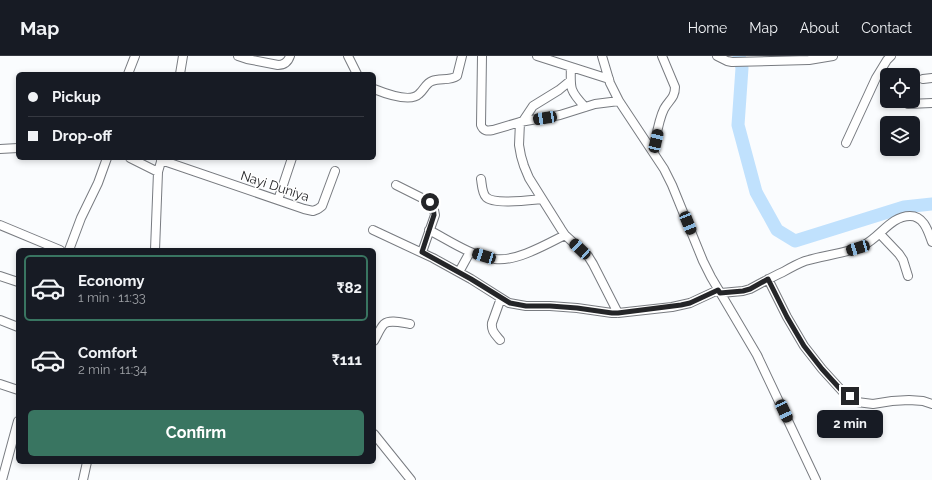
<!DOCTYPE html>
<meta charset="utf-8">
<style>
:root{--surface:#171b24;--page:#20242c;--text:#f1f3f6;--muted:#9ea1a6;--line:#363941;--accent:#397561}
body{margin:0;font-family:Raleway,sans-serif;background:var(--page);color:var(--text);height:100vh;display:flex;flex-direction:column;font-size:15px;white-space:nowrap}
*{box-sizing:border-box;margin:0}
p{font-size:13px;color:var(--muted)}
.icon{flex:none;width:22px;height:22px;fill:none;stroke:currentColor;stroke-width:2;stroke-linecap:round;stroke-linejoin:round}
.map{position:relative;flex:1;overflow:hidden}
.sheet{position:absolute;left:16px;top:192px;width:360px;height:216px;display:flex;flex-direction:column;background:var(--surface);border-radius:6px;box-shadow:0 2px 6px #0003}
.sheet>*{flex:none}
.top-card{position:absolute;left:16px;top:16px;width:360px;height:88px;border-radius:6px;box-shadow:0 2px 6px #0003;display:grid;align-content:center;height:88px;padding:0 12px;background:var(--surface)}
.tools{position:absolute;left:880px;top:12px;display:grid;gap:8px}
.tools a{display:grid;place-items:center;width:40px;height:40px;border-radius:6px;background:var(--surface);box-shadow:0 2px 6px #0003;font-size:20px}
.end{position:absolute;width:18px;height:18px;margin:-9px;border:5px solid #242528;background:#fff;box-shadow:0 0 0 2px #fff}
.from{border-radius:50%}
.bubble{position:absolute;height:28px;border-radius:6px;background:var(--surface);box-shadow:0 2px 6px #0003;font-size:13px;font-weight:700;line-height:28px;text-align:center}
.car{position:absolute;width:12px;height:24px;margin:-12px -6px;border-radius:5px;box-shadow:0 0 3px 1px #0007;background:linear-gradient(#222 24%,#8ab4d8 0 40%,#222 0 76%,#8ab4d8 0 86%,#222 0)}
.top-card b{display:flex;align-items:center;gap:14px;height:38px;font-size:15px}
.top-card b+b{border-top:1px solid var(--line)}
.top-card i{width:10px;height:10px;background:var(--text)}
ul{padding:7px 0 0;list-style:none}
li{display:flex;align-items:center;gap:12px;height:66px;margin:0 8px 6px;padding:0 4px;border:2px solid transparent;border-radius:6px}
li div{flex:1}
li b{display:block;font-size:15px}
li em{font-style:normal;font-weight:700}
li.active{border-color:var(--accent)}
li>.icon{width:36px;height:36px;stroke-width:1.5}
.button{display:flex;gap:8px;margin-top:auto;padding:8px 12px}
.button a{flex:1;height:46px;border-radius:6px;background:var(--accent);color:#fff;font-size:16px;font-weight:700;line-height:46px;text-align:center}
header{display:flex;align-items:center;gap:24px;box-sizing:border-box;height:56px;padding:0 20px;background:var(--surface);border-bottom:1px solid var(--line)}
header strong{font-size:19px}
nav{display:flex;gap:22px;margin-inline-start:auto;font-size:14px}
.map>svg:first-child{display:block}
.lines{fill:none;stroke-linecap:round;stroke-linejoin:round}
.river{stroke:#c0e1fd;stroke-width:13}
.minor-casing{stroke:#787b80;stroke-width:10}
.minor{stroke:#fff;stroke-width:8}
.route{stroke:#242528;stroke-width:5}
.labels{text-anchor:middle;dominant-baseline:central;stroke-width:3;stroke-linejoin:round;paint-order:stroke}
.street-label{font-size:13px;fill:#242528;stroke:#fff}
</style>
<header>
<strong>Map</strong>
<nav><a>Home</a><a>Map</a><a>About</a><a>Contact</a></nav>
</header>
<div class="map">
<svg width="932" height="424" viewBox="0 0 932 424">
<rect width="100%" height="100%" fill="#fafcfe"/>
<g class="lines">
<path class="river" d="M739,0l3,12 -4,57 18,67 21,38 18,11 109,-34 28,-3"/>
<g class="minor-casing">
<path id="minor" d="M238,0l9,3 31,6c6,0 10,-3 12,-9
M348,0l9,18
M482,0l-1,69c2,6 6,6 12,5l27,-8 40,-7 35,-11 24,-3
M537,0l72,23
M602,0l8,27 9,18 45,68 8,16 31,76 8,16 46,78 59,125
M717,0l10,5 5,1 77,-2 24,-4
M571,11c-1,22 -1,24 14,40
M128,18l7,-18
M180,18l3,-18
M923,23l9,-1
M374,33c10,4 36,14 45,5 5,-4 7,-11 13,-13 8,-3 18,0 25,-5l5,-20
M908,48l24,-1
M523,65l10,-15 26,-16 11,-9
M520,66l-1,23 2,11 3,10 5,12 32,51 4,6 23,21 5,8 25,49
M846,87l30,-65 11,-18 4,-4
M0,93l18,-1
M653,96c3,-13 5,-31 11,-43 5,-9 11,-11 11,-22l-13,-31
M130,102l28,14
M161,104l143,49 9,2 5,-2 4,-3 13,-35
M481,123c1,6 1,14 5,18 7,8 45,3 56,2
M396,129l34,17 3,3 2,10 -13,37
M278,144l14,-42
M0,169l60,25
M373,174l60,28 38,21 38,24 17,3h24l27,2 35,5h6l54,-6 18,-4 28,-13
M429,174c21,11 42,26 66,29 21,3 52,-15 70,-24
M880,178l19,20 4,6 5,16
M69,194l12,-32 17,-35 9,-25
M155,194l3,-78 4,-14
M459,216l11,-20
M0,220l18,6
M768,223l19,38 17,29 18,23 20,22 15,11 16,2 19,-3 17,-1 14,1 9,3
M721,237l22,-2 7,-2c11,-6 22,-12 33,-17 7,-4 14,-8 22,-11 19,-6 41,-7 59,-16 16,-8 27,-29 46,-29 14,0 18,15 22,26
M0,264l18,7
M500,284c-5,-6 -9,-9 -8,-17l9,-25
M374,285c3,-5 6,-13 10,-17 6,-5 19,-1 26,0
M0,328l18,6
M374,378l37,46
M2,424l16,-59
M83,424l4,-18"/>
</g>
<use href="#minor" class="minor"/>
</g>
<g class="lines">
<path class="route" d="M430,146l3,3 1,10 -12,37 49,27 39,24 16,3h24l27,2 35,5h6l63,-8 9,-2 28,-13 2,3 23,-2 7,-2 18,-10 19,38 17,29 18,23 20,22 8,5"/>
</g>
<g class="labels">
<g class="street-label">
<text transform="translate(275 130) rotate(18)">Nayi Duniya</text>
</g>
</g>
</svg>
<div class="tools">
<a><svg class="icon" aria-label="locate" viewBox="0 0 24 24"><circle cx="12" cy="12" r="6"/><path d="M12 2v4M12 18v4M2 12h4M18 12h4"/></svg></a>
<a><svg class="icon" aria-label="layers" viewBox="0 0 24 24"><path d="M12 4l9 5-9 5-9-5zM3 14l9 5 9-5"/></svg></a>
</div>
<i class="end from" style="left:430px;top:146px"></i>
<i class="end" style="left:850px;top:340px"></i>
<div class="bubble" style="left:817px;top:354px;width:66px">2 min</div>
<i class="car" style="left:545px;top:62px;rotate:261deg"></i>
<i class="car" style="left:656px;top:85px;rotate:13deg"></i>
<i class="car" style="left:688px;top:167px;rotate:158deg"></i>
<i class="car" style="left:858px;top:192px;rotate:254deg"></i>
<i class="car" style="left:580px;top:193px;rotate:313deg"></i>
<i class="car" style="left:484px;top:200px;rotate:287deg"></i>
<i class="car" style="left:784px;top:355px;rotate:155deg"></i>
<div class="top-card">
<b><i class="from"></i>Pickup</b>
<b><i></i>Drop-off</b>
</div>
<section class="sheet">
<ul>
<li class="active"><svg class="icon" aria-label="car" viewBox="0 0 24 24"><path d="M5 17H2v-5l4-1 3-4h7l3 4 3 1v5h-3M9 17h6M6 11h13"/><circle cx="7" cy="17" r="2"/><circle cx="17" cy="17" r="2"/></svg><div><b>Economy</b><p>1 min · 11:33</p></div><em>₹82</em></li>
<li><svg class="icon" aria-label="car" viewBox="0 0 24 24"><path d="M5 17H2v-5l4-1 3-4h7l3 4 3 1v5h-3M9 17h6M6 11h13"/><circle cx="7" cy="17" r="2"/><circle cx="17" cy="17" r="2"/></svg><div><b>Comfort</b><p>2 min · 11:34</p></div><em>₹111</em></li>
</ul>
<div class="button"><a>Confirm</a></div>
</section>
</div>
